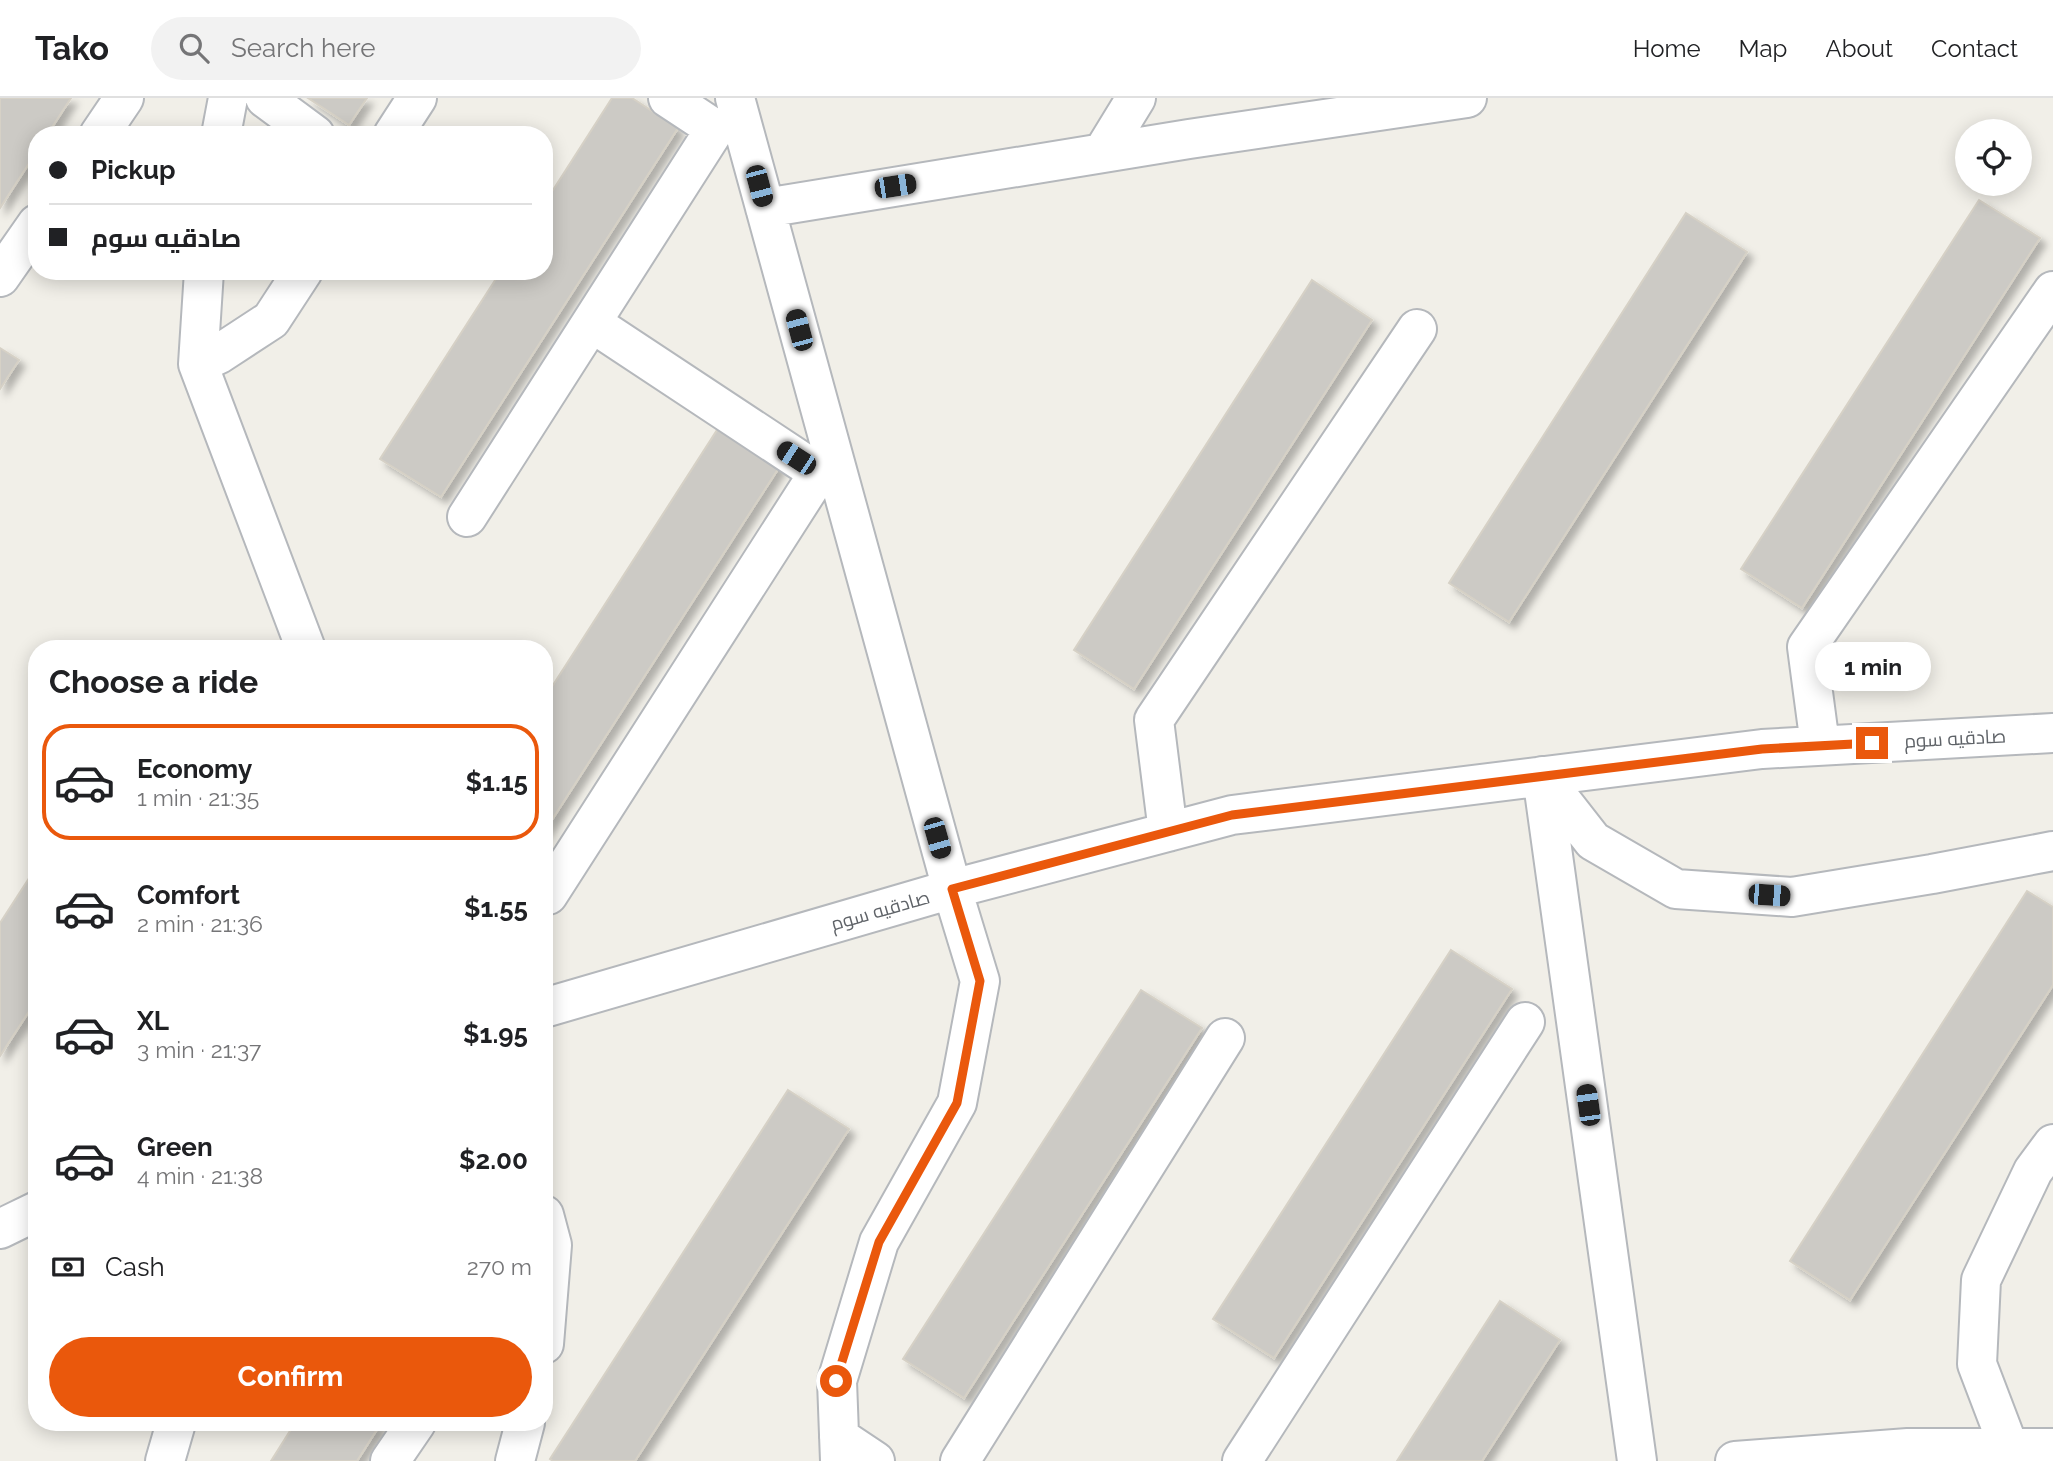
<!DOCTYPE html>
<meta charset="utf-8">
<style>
:root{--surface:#fff;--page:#f2f2f2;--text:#202124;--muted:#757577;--line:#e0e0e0;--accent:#ea580c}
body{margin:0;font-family:Raleway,Cairo,sans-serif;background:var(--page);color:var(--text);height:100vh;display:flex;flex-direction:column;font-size:26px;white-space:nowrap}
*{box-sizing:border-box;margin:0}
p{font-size:23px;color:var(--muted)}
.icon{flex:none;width:38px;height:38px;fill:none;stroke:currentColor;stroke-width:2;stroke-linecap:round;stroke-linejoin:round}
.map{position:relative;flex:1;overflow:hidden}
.details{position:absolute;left:28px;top:542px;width:525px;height:791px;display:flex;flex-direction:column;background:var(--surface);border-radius:28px;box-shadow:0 4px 18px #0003}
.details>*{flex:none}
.guide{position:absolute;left:28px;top:28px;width:525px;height:154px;border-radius:28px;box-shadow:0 4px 18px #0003;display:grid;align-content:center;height:154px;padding:0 21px;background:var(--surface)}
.fabs{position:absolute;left:1955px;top:21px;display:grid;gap:14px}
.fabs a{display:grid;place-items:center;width:77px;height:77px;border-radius:50%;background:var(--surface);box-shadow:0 4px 18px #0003;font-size:35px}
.end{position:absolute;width:32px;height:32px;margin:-16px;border:9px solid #ea580c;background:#fff;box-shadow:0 0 0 4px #fff}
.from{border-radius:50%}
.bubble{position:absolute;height:49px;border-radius:24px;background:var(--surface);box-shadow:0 4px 18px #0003;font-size:23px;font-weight:700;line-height:49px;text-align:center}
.car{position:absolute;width:21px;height:42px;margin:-21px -10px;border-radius:9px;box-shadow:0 0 5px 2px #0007;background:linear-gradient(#222 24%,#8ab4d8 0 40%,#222 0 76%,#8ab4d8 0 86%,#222 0)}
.guide b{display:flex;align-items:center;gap:24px;height:66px;font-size:26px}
.guide b+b{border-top:2px solid var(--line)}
.guide i{width:18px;height:18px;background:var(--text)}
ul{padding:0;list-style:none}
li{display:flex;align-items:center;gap:21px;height:116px;margin:0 14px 10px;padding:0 7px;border:4px solid transparent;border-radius:28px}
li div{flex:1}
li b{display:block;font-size:26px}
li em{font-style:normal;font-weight:700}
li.current{border-color:var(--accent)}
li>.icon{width:63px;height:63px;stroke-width:1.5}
h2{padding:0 21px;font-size:32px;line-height:84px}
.pay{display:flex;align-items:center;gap:18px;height:77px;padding:0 21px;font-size:26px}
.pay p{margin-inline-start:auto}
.action{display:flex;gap:14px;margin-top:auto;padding:14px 21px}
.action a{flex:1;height:80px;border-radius:42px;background:var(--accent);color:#fff;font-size:28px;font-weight:700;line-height:80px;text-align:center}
header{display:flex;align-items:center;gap:42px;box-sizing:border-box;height:98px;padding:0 35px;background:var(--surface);border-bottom:2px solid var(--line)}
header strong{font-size:33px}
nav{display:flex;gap:38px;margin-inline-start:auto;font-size:24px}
.search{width:490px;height:63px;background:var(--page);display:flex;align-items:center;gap:18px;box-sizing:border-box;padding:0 24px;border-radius:38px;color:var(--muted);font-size:26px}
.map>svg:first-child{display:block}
.building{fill:#cccac5;stroke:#d6d1c6;stroke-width:2;filter:url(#shadow)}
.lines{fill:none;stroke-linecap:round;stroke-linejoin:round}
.minor-casing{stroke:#b5b8bc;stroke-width:42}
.minor{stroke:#fff;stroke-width:38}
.route{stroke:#ea580c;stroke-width:9}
.labels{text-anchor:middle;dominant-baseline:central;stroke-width:6;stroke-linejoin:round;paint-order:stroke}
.street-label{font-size:19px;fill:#5f6368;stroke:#fff}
</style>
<header>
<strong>Tako</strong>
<div class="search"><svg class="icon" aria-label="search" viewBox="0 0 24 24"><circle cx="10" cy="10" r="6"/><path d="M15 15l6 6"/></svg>Search here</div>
<nav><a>Home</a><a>Map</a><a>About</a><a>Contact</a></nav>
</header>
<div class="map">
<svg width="2053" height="1363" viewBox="0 0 2053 1363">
<defs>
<filter id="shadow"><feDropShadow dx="6" dy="6" stdDeviation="3.5" flood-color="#0004"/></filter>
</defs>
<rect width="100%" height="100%" fill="#f1efe8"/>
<path class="building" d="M0,0h71l-24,37h-10v16l-37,57z
M308,0h59l-18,27z
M612,0h20l46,30 -237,369 -61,-38 121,-188h43v-67z
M1979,102l61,38 -238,370 -61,-39z
M1686,115l61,39 -238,370 -60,-39z
M1312,182l60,40 -238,369 -60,-39z
M0,250l19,12 -19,29z
M719,329l61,39 -236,366v-133z
M37,768v133l-37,57v-133z
M2027,793l26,16v78l-203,315 -60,-39z
M1451,852l61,39 -238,369 -61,-39z
M1141,892l61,38 -238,370 -61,-39z
M788,992l61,39 -214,332h-82l-3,-2z
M1500,1203l60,39 -78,121h-85z
M295,1325h86l-24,38h-86z"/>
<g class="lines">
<g class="minor-casing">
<path id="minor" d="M265,0l50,37
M735,0l217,791 28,92 -23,122 -78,139 -42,139 3,80
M99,37l25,-37
M221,37l7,-37
M393,37l24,-37
M1103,54l33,-54
M765,110l424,-69 278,-41
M204,173l-6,93 108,285
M0,179l37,-53
M592,225l227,150
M198,266l21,-10 52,-34 32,-49
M467,419l248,-388 -47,-31
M1820,647l-13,-98 246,-356
M1542,678l95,685
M1543,679l50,64 83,48 116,8 140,-23 121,-23
M1168,734l-14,-112 263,-391
M544,798l4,-1 284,-443
M544,910l408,-119 280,-74 530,-66 291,-16
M544,1117l8,30 -8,99
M0,1131l37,-18
M839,1339l36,24
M165,1363l11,-38
M390,1363l26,-38
M515,1363l10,-38
M960,1363l265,-423
M1242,1363l283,-439
M1735,1363l173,-13h145
M2009,1363v-13l-32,-84 4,-84 52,-109 20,-27"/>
</g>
<use href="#minor" class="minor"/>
</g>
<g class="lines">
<path class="route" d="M836,1283l43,-139 78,-139 23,-122 -28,-92 280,-74 530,-66 110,-6"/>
</g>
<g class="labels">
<g class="street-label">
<text transform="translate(1955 640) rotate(-3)">صادقیه سوم</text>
<text transform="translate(880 812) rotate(-16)">صادقیه سوم</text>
</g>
</g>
</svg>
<div class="fabs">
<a><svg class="icon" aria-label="locate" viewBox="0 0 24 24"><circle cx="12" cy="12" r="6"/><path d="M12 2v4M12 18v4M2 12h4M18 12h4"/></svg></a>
</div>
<i class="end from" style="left:836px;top:1283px"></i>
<i class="end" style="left:1872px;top:645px"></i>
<div class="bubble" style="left:1815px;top:544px;width:116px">1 min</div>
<i class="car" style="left:759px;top:88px;rotate:165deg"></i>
<i class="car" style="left:895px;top:88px;rotate:81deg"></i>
<i class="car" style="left:799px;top:232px;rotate:345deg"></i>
<i class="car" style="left:796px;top:360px;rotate:303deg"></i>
<i class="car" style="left:937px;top:740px;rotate:164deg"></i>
<i class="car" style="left:1769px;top:797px;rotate:94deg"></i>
<i class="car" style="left:1588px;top:1007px;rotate:352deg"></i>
<div class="guide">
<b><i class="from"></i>Pickup</b>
<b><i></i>صادقیه سوم</b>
</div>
<section class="details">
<h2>Choose a ride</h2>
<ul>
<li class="current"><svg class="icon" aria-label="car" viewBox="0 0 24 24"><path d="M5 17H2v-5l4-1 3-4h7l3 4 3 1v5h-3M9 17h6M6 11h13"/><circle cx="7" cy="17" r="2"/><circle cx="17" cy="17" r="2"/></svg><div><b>Economy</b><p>1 min · 21:35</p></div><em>$1.15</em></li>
<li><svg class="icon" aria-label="car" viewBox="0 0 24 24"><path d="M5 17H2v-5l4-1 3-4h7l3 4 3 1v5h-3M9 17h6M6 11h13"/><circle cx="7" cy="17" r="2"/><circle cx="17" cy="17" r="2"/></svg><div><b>Comfort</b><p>2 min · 21:36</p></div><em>$1.55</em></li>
<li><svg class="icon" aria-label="car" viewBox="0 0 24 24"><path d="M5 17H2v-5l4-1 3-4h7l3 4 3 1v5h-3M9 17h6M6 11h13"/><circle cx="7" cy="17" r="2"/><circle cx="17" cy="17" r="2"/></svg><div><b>XL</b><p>3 min · 21:37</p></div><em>$1.95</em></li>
<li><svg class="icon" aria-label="car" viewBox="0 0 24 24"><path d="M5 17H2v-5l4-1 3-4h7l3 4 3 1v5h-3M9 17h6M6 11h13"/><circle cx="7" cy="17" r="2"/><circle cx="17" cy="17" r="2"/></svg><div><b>Green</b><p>4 min · 21:38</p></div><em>$2.00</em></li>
</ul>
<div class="pay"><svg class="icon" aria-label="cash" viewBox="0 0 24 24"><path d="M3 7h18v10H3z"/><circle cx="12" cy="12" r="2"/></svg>Cash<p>270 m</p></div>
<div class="action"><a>Confirm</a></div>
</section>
</div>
